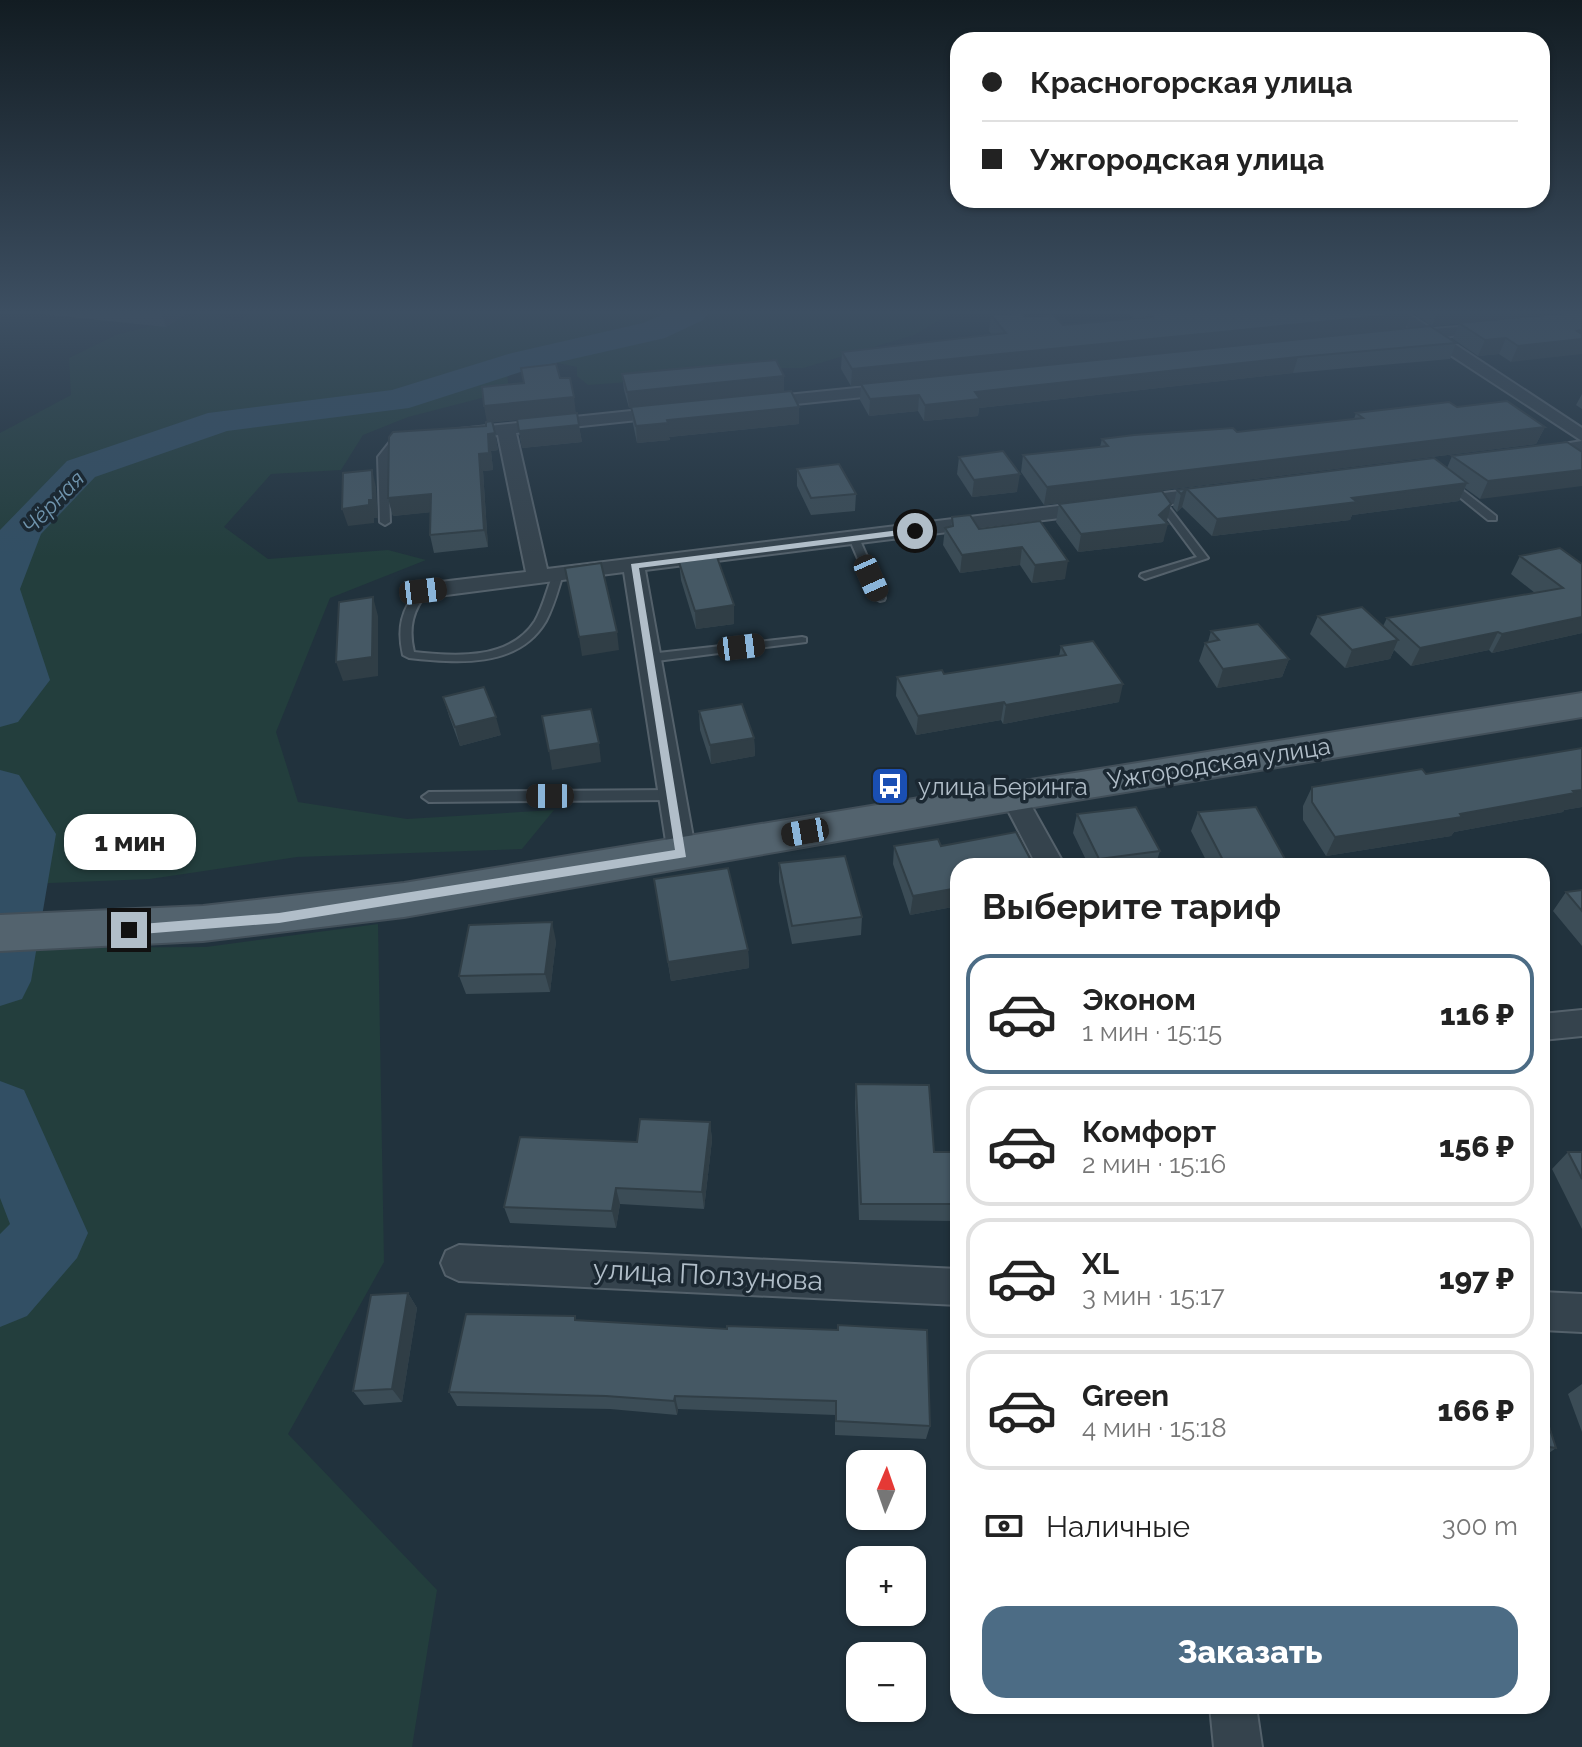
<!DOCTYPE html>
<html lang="ru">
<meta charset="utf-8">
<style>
:root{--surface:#fff;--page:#f2f2f2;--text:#222;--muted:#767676;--line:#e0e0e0;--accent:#4c6c85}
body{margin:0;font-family:Raleway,sans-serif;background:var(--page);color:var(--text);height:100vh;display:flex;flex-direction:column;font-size:30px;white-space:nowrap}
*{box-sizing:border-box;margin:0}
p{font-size:26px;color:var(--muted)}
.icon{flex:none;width:44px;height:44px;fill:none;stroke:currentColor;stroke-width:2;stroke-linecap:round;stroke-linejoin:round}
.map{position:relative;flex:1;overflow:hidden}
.sheet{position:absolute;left:950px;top:858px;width:600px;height:856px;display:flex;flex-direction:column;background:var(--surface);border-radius:24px;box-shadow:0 2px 6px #0004}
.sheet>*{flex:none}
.guide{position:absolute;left:950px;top:32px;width:600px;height:176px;border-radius:24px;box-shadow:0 2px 6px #0004;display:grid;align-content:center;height:176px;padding:0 32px;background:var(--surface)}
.needle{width:52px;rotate:2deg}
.controls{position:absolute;left:846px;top:1450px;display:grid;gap:16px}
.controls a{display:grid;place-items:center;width:80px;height:80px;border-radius:16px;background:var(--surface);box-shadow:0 2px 6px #0004;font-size:40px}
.end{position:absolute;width:36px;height:36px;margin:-18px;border:10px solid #b1bec9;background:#111;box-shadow:0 0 0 4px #111}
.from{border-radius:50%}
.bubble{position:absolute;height:56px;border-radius:24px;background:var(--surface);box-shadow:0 2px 6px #0004;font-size:26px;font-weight:800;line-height:56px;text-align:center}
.car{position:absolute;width:24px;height:48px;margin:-24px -12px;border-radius:10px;box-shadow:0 0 6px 2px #0007;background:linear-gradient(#222 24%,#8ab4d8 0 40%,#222 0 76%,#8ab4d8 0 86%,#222 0)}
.guide b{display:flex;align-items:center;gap:28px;height:76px;font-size:30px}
.guide b+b{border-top:2px solid var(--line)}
.guide i{width:20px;height:20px;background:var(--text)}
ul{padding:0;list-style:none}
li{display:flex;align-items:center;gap:24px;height:120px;margin:0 16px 12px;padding:0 16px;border:4px solid var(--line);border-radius:24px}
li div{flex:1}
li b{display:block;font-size:30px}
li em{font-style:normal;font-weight:800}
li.on{border-color:var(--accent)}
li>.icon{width:72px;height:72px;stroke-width:1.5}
h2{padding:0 32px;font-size:36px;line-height:96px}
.pay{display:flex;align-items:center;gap:20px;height:88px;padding:0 32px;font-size:30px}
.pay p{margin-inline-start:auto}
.button{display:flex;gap:16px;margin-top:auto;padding:16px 32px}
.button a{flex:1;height:92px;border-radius:24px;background:var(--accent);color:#fff;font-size:32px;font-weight:800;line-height:92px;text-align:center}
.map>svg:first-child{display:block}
.green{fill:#233e3d}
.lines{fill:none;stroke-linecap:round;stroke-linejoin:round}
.river{fill:#324f64;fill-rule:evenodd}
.lane-casing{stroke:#54616b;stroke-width:4}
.street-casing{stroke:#54616b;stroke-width:4}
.primary-casing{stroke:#424f59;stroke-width:4}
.lane{fill:#35434d;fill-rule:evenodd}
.street{fill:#35434d;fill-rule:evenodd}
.primary{fill:#53636e;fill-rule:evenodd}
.wall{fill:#3b4c56}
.shaded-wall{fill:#303e46}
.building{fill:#455864;stroke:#303e46;stroke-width:2}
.route{fill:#b1bec9}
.labels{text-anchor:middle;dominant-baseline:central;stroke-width:7;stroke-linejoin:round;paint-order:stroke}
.far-water-label{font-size:22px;font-style:italic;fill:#7095ae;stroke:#1b2832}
.street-label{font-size:24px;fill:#b1bec9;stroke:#1b2832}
.poi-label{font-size:24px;fill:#b1bec9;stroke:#1b2832;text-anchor:start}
.near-street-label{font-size:28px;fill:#b1bec9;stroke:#1b2832}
</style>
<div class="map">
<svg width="1582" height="1747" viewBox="0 0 1582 1747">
<rect width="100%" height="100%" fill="#21323d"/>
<path class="green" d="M202,313h13l21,9 16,-9h700l-38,22 -111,33h-95l-66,13 -54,4 -11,-9v-9l-39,-8 -31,15 2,17 -101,26 -45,18 -22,35 -70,4 -47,53 44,32 120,-9 38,10 -96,38 -54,134 22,70 109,17 147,-9 -32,39 -225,8 -147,22 -150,6v-452l71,-38 -2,-37 47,-23z
M378,924l6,338 -96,172 149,156 -25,157h-412v-799l206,-1z"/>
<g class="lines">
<path class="river" d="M666,313h42l-5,7 -38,18 -132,30 -124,40 -182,23 -132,46 -54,57 -21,55 30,91 -32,42 -18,5v-197l67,-69 141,-48 184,-23 120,-37 131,-30z
M0,770l19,5 37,59 -25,147 -9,18 -22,7z
M0,1081l24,9 64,143 -11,25 -50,58 -27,11v-93l10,-10 -10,-26z"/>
<g class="lane-casing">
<path id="lane" d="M401,436l5,3 -7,3 -11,15 2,65 -5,3 -5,-3 -2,-65 15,-19z
M1446,482h6l44,34v4h-8l-42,-34z
M1156,498h6l46,60 -63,21 -5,-3 1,-2 56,-17 -41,-55z
M854,535l5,3 26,60 -1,2 -4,1 -5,-3 -26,-60z
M558,571l5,3c-5,16 -9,32 -17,47 -28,48 -90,42 -137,37l-6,-3c-6,-26 -2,-46 16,-66h8l1,2c-15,19 -20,36 -14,61 41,4 95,9 121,-31 8,-14 12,-32 18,-47z
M802,637l4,1v4l-157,20 -6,-4 6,-4z
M672,790l7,5 -7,5 -243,2 -7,-5 7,-5z"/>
</g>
<g class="street-casing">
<path id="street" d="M1389,313h18l25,16 67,-5v6l-55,7 138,91v25l-50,4 -2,-4 2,-4 50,-8 -156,-102 -29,1v-6l16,-3z
M896,384l9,5 -3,4 -144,15 -9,-5 9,-5z
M669,407l9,5 -3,4 -159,17 31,136 665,-82 10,6 -10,6 -567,71 51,284 -4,7 -10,3 -10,-3 -4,-7 -44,-282 -201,26 -11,-7 11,-7 103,-12 -28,-137 -42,4 -9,-5 3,-4z
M1014,788l9,3 42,75h-28l-36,-69 4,-6z
M1582,1010v26l-40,4v-26z
M459,1245l499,24v36l-499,-24 -13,-6 -5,-12 5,-12z
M1542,1292l40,2v38l-40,-2z
M1210,1706h46l6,41h-48z"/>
</g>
<g class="primary-casing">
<path id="primary" d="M1582,693v24l-584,96 -594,104 -201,24 -203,10v-36l203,-9 201,-23 594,-98z"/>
</g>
<use href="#lane" class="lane"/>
<use href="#street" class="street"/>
<use href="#primary" class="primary"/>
</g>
<path class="wall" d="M41,313h147l-22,14 -124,-13z
M1129,313h281l-5,16 51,14 -6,16 -157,14 -314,35 -1,8 -54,5 -6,-10 -49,5 -9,-16 1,-15 -10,1 -10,-17 1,-17 150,-17 -3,-4 2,-16 34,2 38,8 72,-6z
M1412,313h152l-132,13z
M1566,313l-55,49 -12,-8 -21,2 -25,-17 6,-16z
M622,374l162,2v16l15,15v17l-130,13 1,3 -33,3 -4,-19 -2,-16h-2l-5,-18z
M560,378l16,35 6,29 -60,6 -5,-28 -24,2 5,28 -7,1 2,19 -10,1 5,76 -54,6 -4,-18v-23l-37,4 -5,-18 98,-72 1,-4z
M1582,394v15l-6,-4z
M1457,407l88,20 -9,17 -492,61 -23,-33 2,-17 77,-8 2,-8 135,-7 117,-13 2,-6z
M1567,442l-87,57 -15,-11 -6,13 -107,14 -2,5 -138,16 -30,-29 -5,5 -4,-5 4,-17 270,-22 5,-12z
M959,457l58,35 -45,5 -15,-23z
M797,469l59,25 -1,17 -44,4 -14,-29z
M1059,504h112l-5,18 -3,20 -85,10 -22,-30z
M952,517l27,12 61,-8 25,58 -33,4 -12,-18 -60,8 -17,-28 2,-17 6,-1z
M1520,556l62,8v69l-90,20 -3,-3 -78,16 -17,-16 -4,9 -45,9 -35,-34 8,-18 65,10 4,-8 148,-25 -24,-19z
M679,562l55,43v19l-38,5 -15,-49z
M1211,631l78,28 -7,18 -65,11 -18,-27 6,-18 3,-1z
M1061,646l58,56 -116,22 -2,-4 -85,15 -20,-39 1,-19 47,-3 115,-18z
M443,697l58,38 -41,11 -11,-30z
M699,711l55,27 1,18 -44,8 -11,-34z
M1582,748v59l-18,3 -1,2 -109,20 -3,4 -125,20 -23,-36v-14l9,-19 114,-13z
M1198,812l88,49 -2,5h-75l-18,-35z
M1077,814l83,37 -5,15h-66l-16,-33z
M894,846h47l17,20v40l-48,9 -17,-51z
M779,863l83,54 -1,18 -69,9 -13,-62z
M654,879l94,71 1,18 -78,13z
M1582,890v56l-29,-35 13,-19z
M556,941l-6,51 -84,2 -7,-18z
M856,1084l78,68h24v69l-99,-1 -4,-118z
M710,1122l2,18 -8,69 -84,-5 -4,24 -106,-5 -6,-16 133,-65z
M1568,1152h14v77l-30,-60z
M408,1293l9,15 -15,94 -38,3 -11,-14z
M576,1320l354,106 -4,13 -91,-4v-20l-157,-6 -1,6 -67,-6 -153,-3 -8,-14z
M1582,1384v48l-14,-38z
M1542,1405l14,43 -14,10z"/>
<path class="shaded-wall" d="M161,313h27l-22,14z
M1411,313l-6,16 -554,57 1,-17z
M1437,313h127l-132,13z
M1582,330v24l-71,8 7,-16z
M1506,338l-7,16 -21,2 7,-16z
M1298,357l-5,16 -314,35 -1,8 -54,5 1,-16 50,-13z
M784,376v17l-155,15 -2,-16z
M919,395l-1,16 -49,5 1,-17z
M574,397l2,17 -89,9 -3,-17z
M799,407v17l-130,13 1,3 -33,3 -1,-17 31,-6z
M579,425l3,17 -60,6 -3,-17z
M1545,427l-9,17 -492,61 3,-18z
M495,433l3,17 -7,1 2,19 -10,1 5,76 -4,-17 -5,-76 9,-20z
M372,470l4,17 2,31h-4v5l-26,3 -6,-17z
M1582,470v16l-102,13 8,-18z
M1020,474l-3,18 -45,5 2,-17z
M1467,483l-8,18 -107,14 -2,5 -138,16 5,-17 135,-21z
M1187,489l-5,18 -5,5 4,-18z
M431,494l4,18 -42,4 -5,-18z
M1171,504l-4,17 -4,4 5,-1 -5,18 -85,10 3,-18 78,-19z
M1022,547l-2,18 -60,8 2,-18z
M1068,561l-3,18 -33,4 3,-18z
M373,597l5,19v60l-35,5 -7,-19z
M734,605v19l-38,5 -1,-18z
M1582,617v16l-90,20 10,-19z
M617,632l2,18 -37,6 -3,-19z
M1498,632l-9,18 -78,16 9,-18z
M1398,640l-8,19 -45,9 7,-18z
M1289,659l-7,18 -65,11 6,-19z
M1123,684l-4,18 -116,22 3,-19z
M1004,702l-3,18 -85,15 2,-19z
M496,717l5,18 -41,11 -5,-19z
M754,738l1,18 -44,8 -1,-19z
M599,743l2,19 -49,8 -3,-19z
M1582,790v17l-18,3 -1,2 -109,20 -3,4 -125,20 9,-19z
M958,888v18l-48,9 3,-19z
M552,922l4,19 -6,51 -5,-18z
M748,950l1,18 -78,13 -3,-19z
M710,1122l2,18 -8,69 -2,-17z
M616,1188l4,16 -4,24 -4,-17z
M408,1293l9,15 -15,94 -10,-13z
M675,1396l3,13 -1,6 -3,-14z"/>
<path class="building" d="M1018,313h3l4,4 28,-2 10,10 90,-8 -4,-4h262l-559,56 -10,-17 164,-19 -15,-18z
M1566,313h16v17l-5,1 5,3v5l-64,7 -12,-8 -21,2 -26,-17z
M1430,326l26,17 -158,14 -323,35 5,7 -55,6 -6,-10 -49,4 -9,-15z
M776,360l8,16 -157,16 -5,-18z
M556,364l4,14h10l4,19 -90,9 -2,-19 42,-4 -3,-15z
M791,391l8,16 -132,13 1,3 -32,3 -5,-19z
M1507,401l38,26 -498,60 -24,-32 85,-9 -6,-7 32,-4 99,-7 4,4 126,-14 -7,-5 93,-11 8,5z
M577,413l2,12 -60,6 -2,-12z
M492,421l3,12 -7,1 1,19 -10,1 5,76 -54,5 1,-41 -43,4 1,-61 4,-5 93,-6v-4z
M1567,442l15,10v18l-94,11 -36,-25z
M1003,451l17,23 -46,6 -15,-23z
M1434,458l33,25 -115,15 5,4 -140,17 -30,-30 -6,5 -4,-4z
M839,464l17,30 -45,4 -14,-29z
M372,470l1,30h-4v5l-27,4 1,-36z
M1162,491l9,13 -12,11 9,9 -87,10 -22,-30z
M970,515l9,14 61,-8 28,40 -33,4 -13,-18 -60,8 -17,-27 8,-2 -1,-9z
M1560,548l22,16v53l-80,17 -4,-2 -78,16 -33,-30 176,-30 -43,-32z
M717,557l17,48 -39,6 -16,-49z
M601,563l16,69 -38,5 -14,-69z
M373,597l-1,60 -36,5 3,-60z
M1362,607l36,33 -46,10 -34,-34z
M1258,624l31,35 -66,10 -18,-26 14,-3 -8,-9z
M1093,641l30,43 -117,21 -2,-3 -86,14 -21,-39 45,-7 2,4 122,-19 -5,-9z
M484,687l12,30 -41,10 -12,-30z
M742,704l12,34 -44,7 -11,-34z
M591,709l8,34 -50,8 -7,-35z
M1582,748v42l-9,1 2,2 -115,21 2,3 -127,20 -23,-35v-15l110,-18 4,5z
M1136,807l24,44 -61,8 -22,-45z
M1256,807l30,54 -60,5 -28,-54z
M1016,832l18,34h-76v22l-45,8 -19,-50 44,-7 3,7z
M845,856l17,61 -70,9 -13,-63z
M728,868l20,82 -80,12 -14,-83z
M1582,890v21l-16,-19z
M552,922l-7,52 -86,2 10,-51z
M856,1084l73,1 5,67h24v52h-97z
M640,1119l70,3 -8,70 -86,-4 -4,23 -108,-4 16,-70 117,5z
M1568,1152h14v27z
M408,1293l-16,96 -39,2 18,-96z
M466,1314l109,2v4l152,9v-3l111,4v-5l89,5 3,96 -94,-5v-20l-161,-5 -1,5 -68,-5 -157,-4z
M1542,1405l14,43 -14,-2z"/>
<linearGradient id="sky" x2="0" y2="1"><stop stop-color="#121c22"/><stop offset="0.56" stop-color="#3d4f62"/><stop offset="1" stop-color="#3d4f62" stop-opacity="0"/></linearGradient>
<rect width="1582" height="557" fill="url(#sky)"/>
<path class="route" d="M915,528l3,5 -279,35 47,289 -407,66 -150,12 -7,-5 7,-5 150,-12 396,-63 -44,-286z"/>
<defs>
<g id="bus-square" transform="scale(2)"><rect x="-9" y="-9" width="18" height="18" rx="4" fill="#1a4fb4" stroke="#1b2832"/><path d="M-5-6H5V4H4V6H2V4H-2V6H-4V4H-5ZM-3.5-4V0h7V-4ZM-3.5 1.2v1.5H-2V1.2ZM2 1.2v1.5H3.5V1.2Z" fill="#fff"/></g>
</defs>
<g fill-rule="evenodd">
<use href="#bus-square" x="890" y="786"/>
</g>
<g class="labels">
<g class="far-water-label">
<text transform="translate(53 502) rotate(-46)">Чёрная</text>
</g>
<g class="street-label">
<text transform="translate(1219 763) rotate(-9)">Ужгородская улица</text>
</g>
<g class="poi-label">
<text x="918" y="786">улица Беринга</text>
</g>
<g class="near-street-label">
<text transform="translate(708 1275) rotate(3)">улица Ползунова</text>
</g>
</g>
</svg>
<div class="controls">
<a><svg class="needle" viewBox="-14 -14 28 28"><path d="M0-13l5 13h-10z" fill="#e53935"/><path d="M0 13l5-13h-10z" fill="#767676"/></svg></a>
<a>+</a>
<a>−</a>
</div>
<i class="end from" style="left:915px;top:531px"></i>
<i class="end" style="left:129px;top:930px"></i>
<div class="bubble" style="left:64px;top:814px;width:132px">1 мин</div>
<i class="car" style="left:871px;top:578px;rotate:156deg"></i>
<i class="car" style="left:423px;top:591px;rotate:83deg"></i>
<i class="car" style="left:741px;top:647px;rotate:83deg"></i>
<i class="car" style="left:550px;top:796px;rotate:270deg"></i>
<i class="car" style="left:805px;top:832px;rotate:260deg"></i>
<div class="guide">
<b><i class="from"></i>Красногорская улица</b>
<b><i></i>Ужгородская улица</b>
</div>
<section class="sheet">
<h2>Выберите тариф</h2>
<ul>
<li class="on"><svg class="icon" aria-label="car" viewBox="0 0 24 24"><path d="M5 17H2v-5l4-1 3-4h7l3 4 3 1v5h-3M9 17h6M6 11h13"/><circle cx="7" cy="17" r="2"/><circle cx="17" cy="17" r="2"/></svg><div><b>Эконом</b><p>1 мин · 15:15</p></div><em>116 ₽</em></li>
<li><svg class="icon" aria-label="car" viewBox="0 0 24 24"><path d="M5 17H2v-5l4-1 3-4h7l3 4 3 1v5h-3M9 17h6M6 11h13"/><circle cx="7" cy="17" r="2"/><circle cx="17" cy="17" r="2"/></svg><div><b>Комфорт</b><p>2 мин · 15:16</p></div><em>156 ₽</em></li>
<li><svg class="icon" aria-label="car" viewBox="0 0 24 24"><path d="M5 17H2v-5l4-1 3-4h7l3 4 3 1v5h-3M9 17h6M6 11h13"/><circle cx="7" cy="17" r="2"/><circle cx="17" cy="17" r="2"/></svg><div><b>XL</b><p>3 мин · 15:17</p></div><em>197 ₽</em></li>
<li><svg class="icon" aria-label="car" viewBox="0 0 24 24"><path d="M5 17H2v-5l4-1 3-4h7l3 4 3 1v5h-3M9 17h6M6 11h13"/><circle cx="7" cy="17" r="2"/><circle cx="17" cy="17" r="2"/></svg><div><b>Green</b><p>4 мин · 15:18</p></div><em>166 ₽</em></li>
</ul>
<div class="pay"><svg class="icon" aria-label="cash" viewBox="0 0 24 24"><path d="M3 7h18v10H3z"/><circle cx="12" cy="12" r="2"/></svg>Наличные<p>300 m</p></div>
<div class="button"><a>Заказать</a></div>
</section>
</div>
